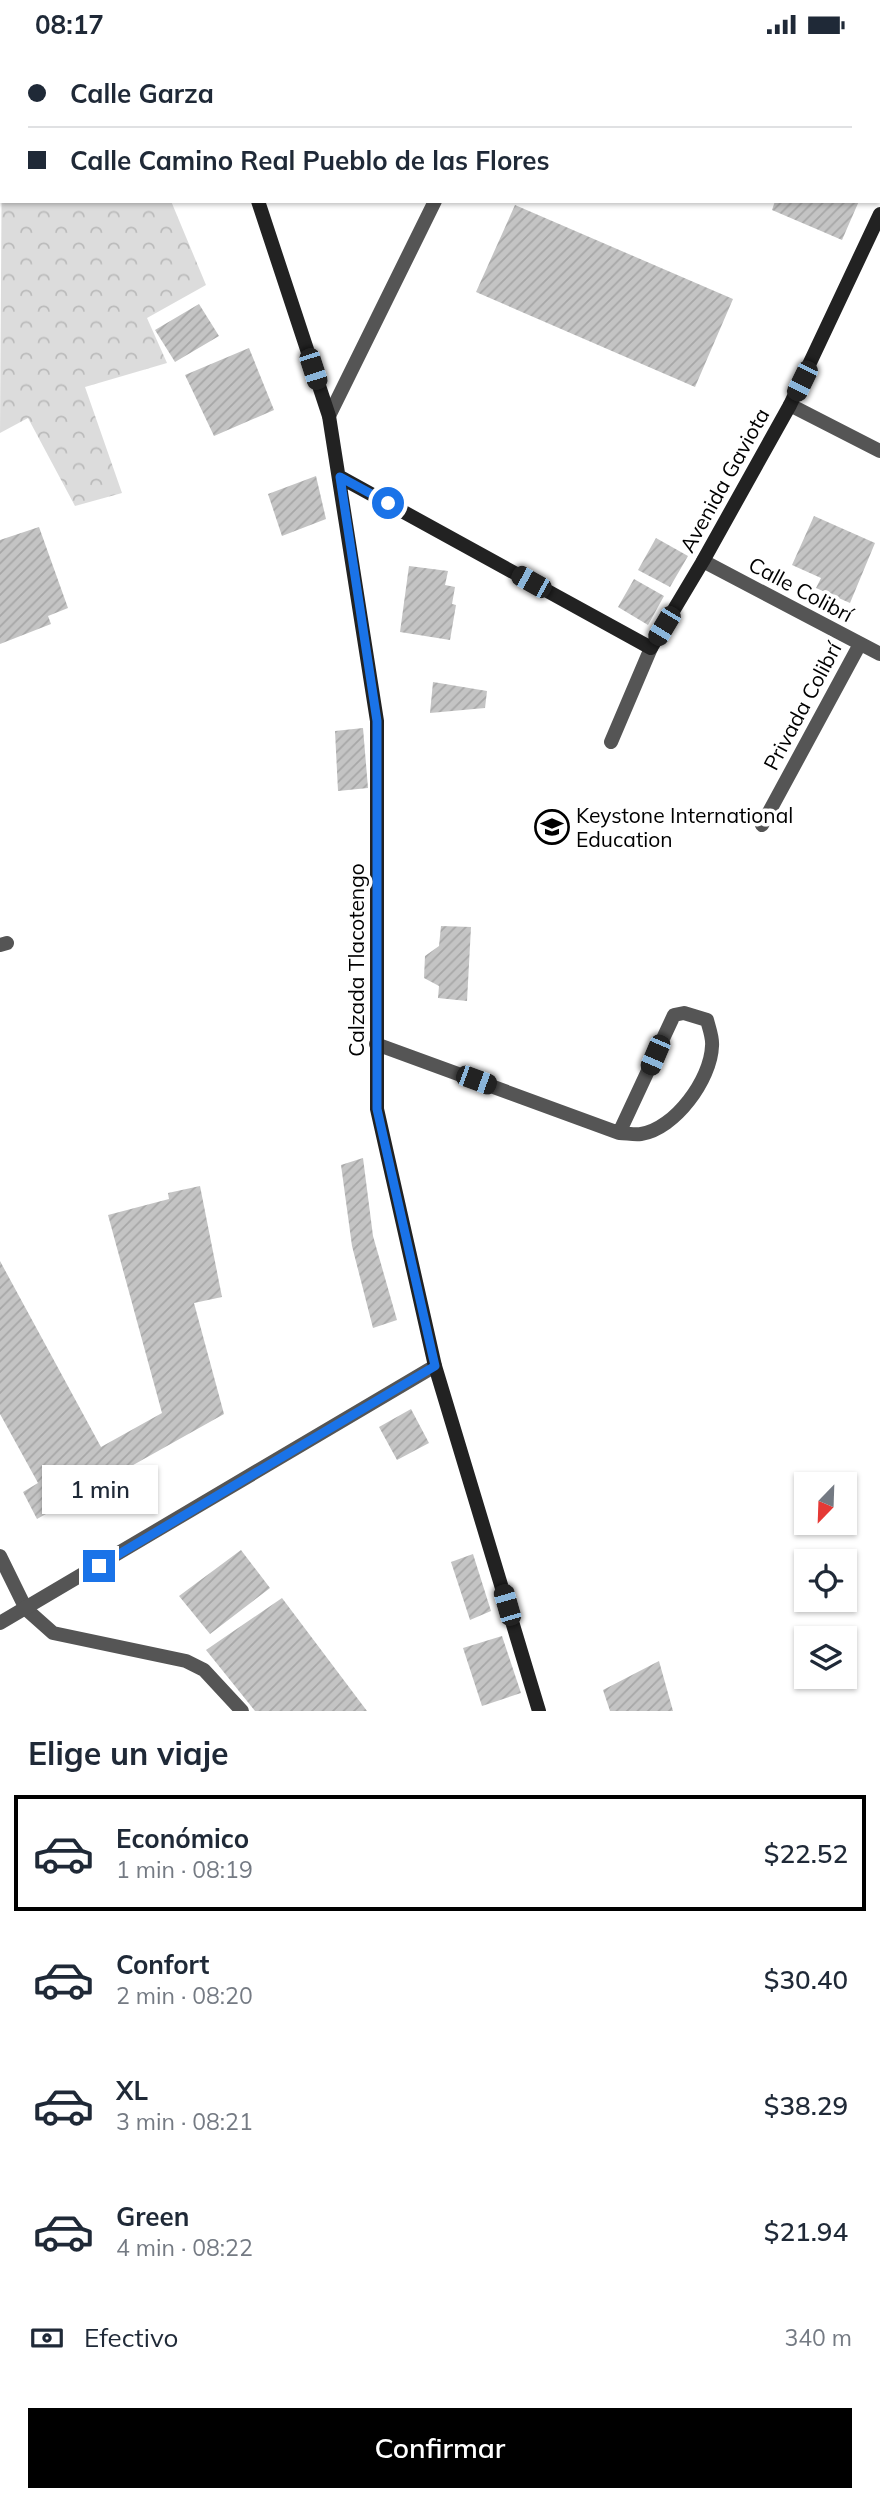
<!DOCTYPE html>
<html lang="es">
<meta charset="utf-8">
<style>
:root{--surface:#fff;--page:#f2f2f3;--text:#1f2937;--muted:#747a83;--line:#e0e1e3;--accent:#000}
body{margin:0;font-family:Mulish,sans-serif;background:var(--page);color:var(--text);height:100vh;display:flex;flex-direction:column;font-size:26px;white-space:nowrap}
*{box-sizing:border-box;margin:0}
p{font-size:23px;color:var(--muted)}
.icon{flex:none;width:38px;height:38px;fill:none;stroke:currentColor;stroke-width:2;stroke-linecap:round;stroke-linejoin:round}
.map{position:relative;height:1662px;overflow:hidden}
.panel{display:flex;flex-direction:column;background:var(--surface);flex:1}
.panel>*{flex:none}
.top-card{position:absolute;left:0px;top:0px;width:880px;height:154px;box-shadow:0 2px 5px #0004;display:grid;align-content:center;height:154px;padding:0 28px;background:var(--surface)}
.needle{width:46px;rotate:203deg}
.buttons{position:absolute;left:794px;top:1423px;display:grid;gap:14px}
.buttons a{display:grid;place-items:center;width:63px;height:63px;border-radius:0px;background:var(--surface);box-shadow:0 2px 5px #0004;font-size:35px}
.end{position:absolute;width:32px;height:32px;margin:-16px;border:9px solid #1a73e8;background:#fff;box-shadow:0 0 0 4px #fff}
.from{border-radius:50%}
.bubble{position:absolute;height:49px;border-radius:0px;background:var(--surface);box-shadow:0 2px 5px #0004;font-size:23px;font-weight:600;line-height:49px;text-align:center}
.car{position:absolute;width:21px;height:42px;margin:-21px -10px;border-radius:9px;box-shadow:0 0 5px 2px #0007;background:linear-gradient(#222 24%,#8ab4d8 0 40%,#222 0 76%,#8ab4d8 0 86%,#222 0)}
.top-card b{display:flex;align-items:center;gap:24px;height:66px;font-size:26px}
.top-card b+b{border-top:2px solid var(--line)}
.top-card i{width:18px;height:18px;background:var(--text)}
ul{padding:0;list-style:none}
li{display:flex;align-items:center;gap:21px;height:116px;margin:0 14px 10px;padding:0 14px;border:4px solid transparent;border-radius:0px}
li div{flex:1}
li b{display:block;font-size:26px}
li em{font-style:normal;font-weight:600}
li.active{border-color:var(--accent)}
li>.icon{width:63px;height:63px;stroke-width:1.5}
h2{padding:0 28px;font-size:32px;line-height:84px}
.pay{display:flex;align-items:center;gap:18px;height:77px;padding:0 28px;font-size:26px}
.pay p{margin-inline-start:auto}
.cta{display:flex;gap:14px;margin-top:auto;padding:14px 28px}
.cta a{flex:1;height:80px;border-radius:0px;background:var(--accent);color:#fff;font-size:28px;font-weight:600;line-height:80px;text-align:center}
.status{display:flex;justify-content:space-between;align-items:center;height:49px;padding:0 35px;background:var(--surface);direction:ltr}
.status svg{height:19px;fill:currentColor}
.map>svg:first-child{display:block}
.forest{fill:url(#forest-crowns)}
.building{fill:url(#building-hatch)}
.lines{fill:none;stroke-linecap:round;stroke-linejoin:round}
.lane{stroke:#555;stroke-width:14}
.street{stroke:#555;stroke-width:14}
.secondary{stroke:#222;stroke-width:14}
.route{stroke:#1a73e8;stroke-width:9}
.labels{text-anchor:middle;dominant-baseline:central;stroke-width:7;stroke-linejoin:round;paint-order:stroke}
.street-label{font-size:21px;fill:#000;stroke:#fff}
.poi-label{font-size:21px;fill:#000;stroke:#fff;text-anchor:start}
</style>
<div class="status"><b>08:17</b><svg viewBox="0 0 49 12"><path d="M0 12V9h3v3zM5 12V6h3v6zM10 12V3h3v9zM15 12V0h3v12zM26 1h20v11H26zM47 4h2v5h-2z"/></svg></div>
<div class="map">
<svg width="880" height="1662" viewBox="0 0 880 1662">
<defs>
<pattern id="forest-crowns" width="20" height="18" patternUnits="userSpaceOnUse" patternTransform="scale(1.75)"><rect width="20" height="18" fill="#dcdcdc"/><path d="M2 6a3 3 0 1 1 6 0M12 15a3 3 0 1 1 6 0" fill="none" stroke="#bbb"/></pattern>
<pattern id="building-hatch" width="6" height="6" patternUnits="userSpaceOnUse" patternTransform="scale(1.75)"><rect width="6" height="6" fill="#c4c4c4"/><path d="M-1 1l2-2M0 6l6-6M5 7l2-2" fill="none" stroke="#a7a7a7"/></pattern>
</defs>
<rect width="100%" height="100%" fill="#fff"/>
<path class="forest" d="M2,85v67h169l35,84 -59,33 20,45 -82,24 37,106 -47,13 -47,-88 -28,15z"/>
<path class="building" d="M775,152h84l-17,39 -70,-30z
M515,156l218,94 -38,88 -219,-95z
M199,255l20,32 -44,26 -20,-32z
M249,299l25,62 -60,26 -29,-61z
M316,427l10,43 -44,17 -14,-42z
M814,467l61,27 -25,60 -34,-15 5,-10 -29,-13z
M39,478l29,81 -20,8 3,8 -51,20v-104z
M656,489l32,18 -18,31 -32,-17z
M409,517l39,5 -3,14 10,2 -3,17 4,1 -6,35 -50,-8z
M634,530l30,17 -16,29 -30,-18z
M433,633l54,9 -2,17 -55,5z
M363,679l5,60 -30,3 -3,-60z
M441,877l30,1 -4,74 -29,-3 1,-12 -15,-8 1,-22 14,-10z
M363,1109l10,78 24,84 -24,8 -21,-82 -11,-81z
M200,1137l22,111 -28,6 30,111 -187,105 -14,-27 15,-9 -38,-69v-153l101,186 61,-34 -54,-198 61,-16 -1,-6z
M411,1360l18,34 -32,17 -18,-33z
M241,1501l29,38 -60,46 -31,-38z
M473,1505l18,57 -21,9 -19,-58z
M282,1549l85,113h-112l-49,-61z
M502,1587l19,57 -39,13 -19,-58z
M659,1612l14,50h-63l-7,-21z"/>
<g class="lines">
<path class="lane" d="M0,896l7,-2
M376,995l243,89c7,0 15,2 22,1 34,-5 70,-55 71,-88 1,-8 -3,-18 -5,-26l-23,-7 -10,2 -55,118
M0,1507l26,53 27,24 133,28 18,9 38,41"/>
<path class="street" d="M510,2l1,-2
M790,356l90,46
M329,367l106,-215
M703,512l177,93
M611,693l40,-94
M762,776l98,-181
M0,1574l435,-257"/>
<path class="secondary" d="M208,0l1,2
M258,152l71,215 48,305v388l58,257 104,345
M340,428l311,171 52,-87 87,-156 90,-191"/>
</g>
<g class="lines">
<path class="route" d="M99,1517l336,-200 -58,-257v-388l-37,-244 48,26"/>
</g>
<defs>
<g id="school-ring" transform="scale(1.75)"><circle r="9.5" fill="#fff" stroke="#000" stroke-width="1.5"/><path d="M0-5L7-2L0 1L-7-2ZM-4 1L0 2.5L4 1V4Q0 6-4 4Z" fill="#000"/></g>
</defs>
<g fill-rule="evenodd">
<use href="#school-ring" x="552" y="778"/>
</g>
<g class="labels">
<g class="street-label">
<text transform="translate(724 431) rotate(-61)">Avenida Gaviota</text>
<text transform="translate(801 540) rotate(28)">Calle Colibrí</text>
<text transform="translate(802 657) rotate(-62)">Privada Colibrí</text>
<text transform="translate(356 911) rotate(-90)">Calzada Tlacotengo</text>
</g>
<g class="poi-label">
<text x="576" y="766">Keystone International<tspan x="576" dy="24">Education</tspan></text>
</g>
</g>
</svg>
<div class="buttons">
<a><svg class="needle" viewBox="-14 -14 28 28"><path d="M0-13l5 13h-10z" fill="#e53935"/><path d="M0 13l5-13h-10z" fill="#747a83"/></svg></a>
<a><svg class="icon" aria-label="locate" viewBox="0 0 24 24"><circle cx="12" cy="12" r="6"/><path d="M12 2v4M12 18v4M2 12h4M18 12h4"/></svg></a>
<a><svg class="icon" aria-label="layers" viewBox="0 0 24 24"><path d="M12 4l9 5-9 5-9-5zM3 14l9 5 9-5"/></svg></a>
</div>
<i class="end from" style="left:388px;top:454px"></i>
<i class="end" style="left:99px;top:1517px"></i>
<div class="bubble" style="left:42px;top:1416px;width:116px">1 min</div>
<i class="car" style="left:313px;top:320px;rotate:162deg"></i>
<i class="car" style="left:802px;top:332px;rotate:206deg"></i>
<i class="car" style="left:531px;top:533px;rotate:299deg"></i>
<i class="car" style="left:664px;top:577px;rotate:211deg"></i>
<i class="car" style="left:655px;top:1006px;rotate:203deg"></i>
<i class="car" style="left:476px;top:1031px;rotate:110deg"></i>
<i class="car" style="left:507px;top:1556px;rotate:344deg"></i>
<div class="top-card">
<b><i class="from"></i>Calle Garza</b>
<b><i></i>Calle Camino Real Pueblo de las Flores</b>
</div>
</div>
<section class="panel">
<h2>Elige un viaje</h2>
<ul>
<li class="active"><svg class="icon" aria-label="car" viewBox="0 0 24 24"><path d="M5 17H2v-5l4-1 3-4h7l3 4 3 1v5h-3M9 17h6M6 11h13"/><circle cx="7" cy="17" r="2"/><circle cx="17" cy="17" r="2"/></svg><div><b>Económico</b><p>1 min · 08:19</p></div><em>$22.52</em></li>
<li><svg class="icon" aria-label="car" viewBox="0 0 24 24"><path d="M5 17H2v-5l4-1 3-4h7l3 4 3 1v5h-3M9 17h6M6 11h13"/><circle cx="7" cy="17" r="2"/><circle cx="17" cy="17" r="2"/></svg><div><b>Confort</b><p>2 min · 08:20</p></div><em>$30.40</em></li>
<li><svg class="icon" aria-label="car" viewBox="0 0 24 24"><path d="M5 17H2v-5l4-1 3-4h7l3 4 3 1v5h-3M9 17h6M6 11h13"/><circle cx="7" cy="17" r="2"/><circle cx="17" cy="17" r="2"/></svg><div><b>XL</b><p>3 min · 08:21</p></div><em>$38.29</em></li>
<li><svg class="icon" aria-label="car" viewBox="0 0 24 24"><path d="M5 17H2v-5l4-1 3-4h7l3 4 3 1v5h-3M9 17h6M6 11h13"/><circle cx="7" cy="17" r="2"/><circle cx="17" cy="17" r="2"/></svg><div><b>Green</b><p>4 min · 08:22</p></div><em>$21.94</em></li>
</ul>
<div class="pay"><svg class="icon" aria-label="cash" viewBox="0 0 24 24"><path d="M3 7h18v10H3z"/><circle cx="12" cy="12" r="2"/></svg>Efectivo<p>340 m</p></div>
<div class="cta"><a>Confirmar</a></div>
</section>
